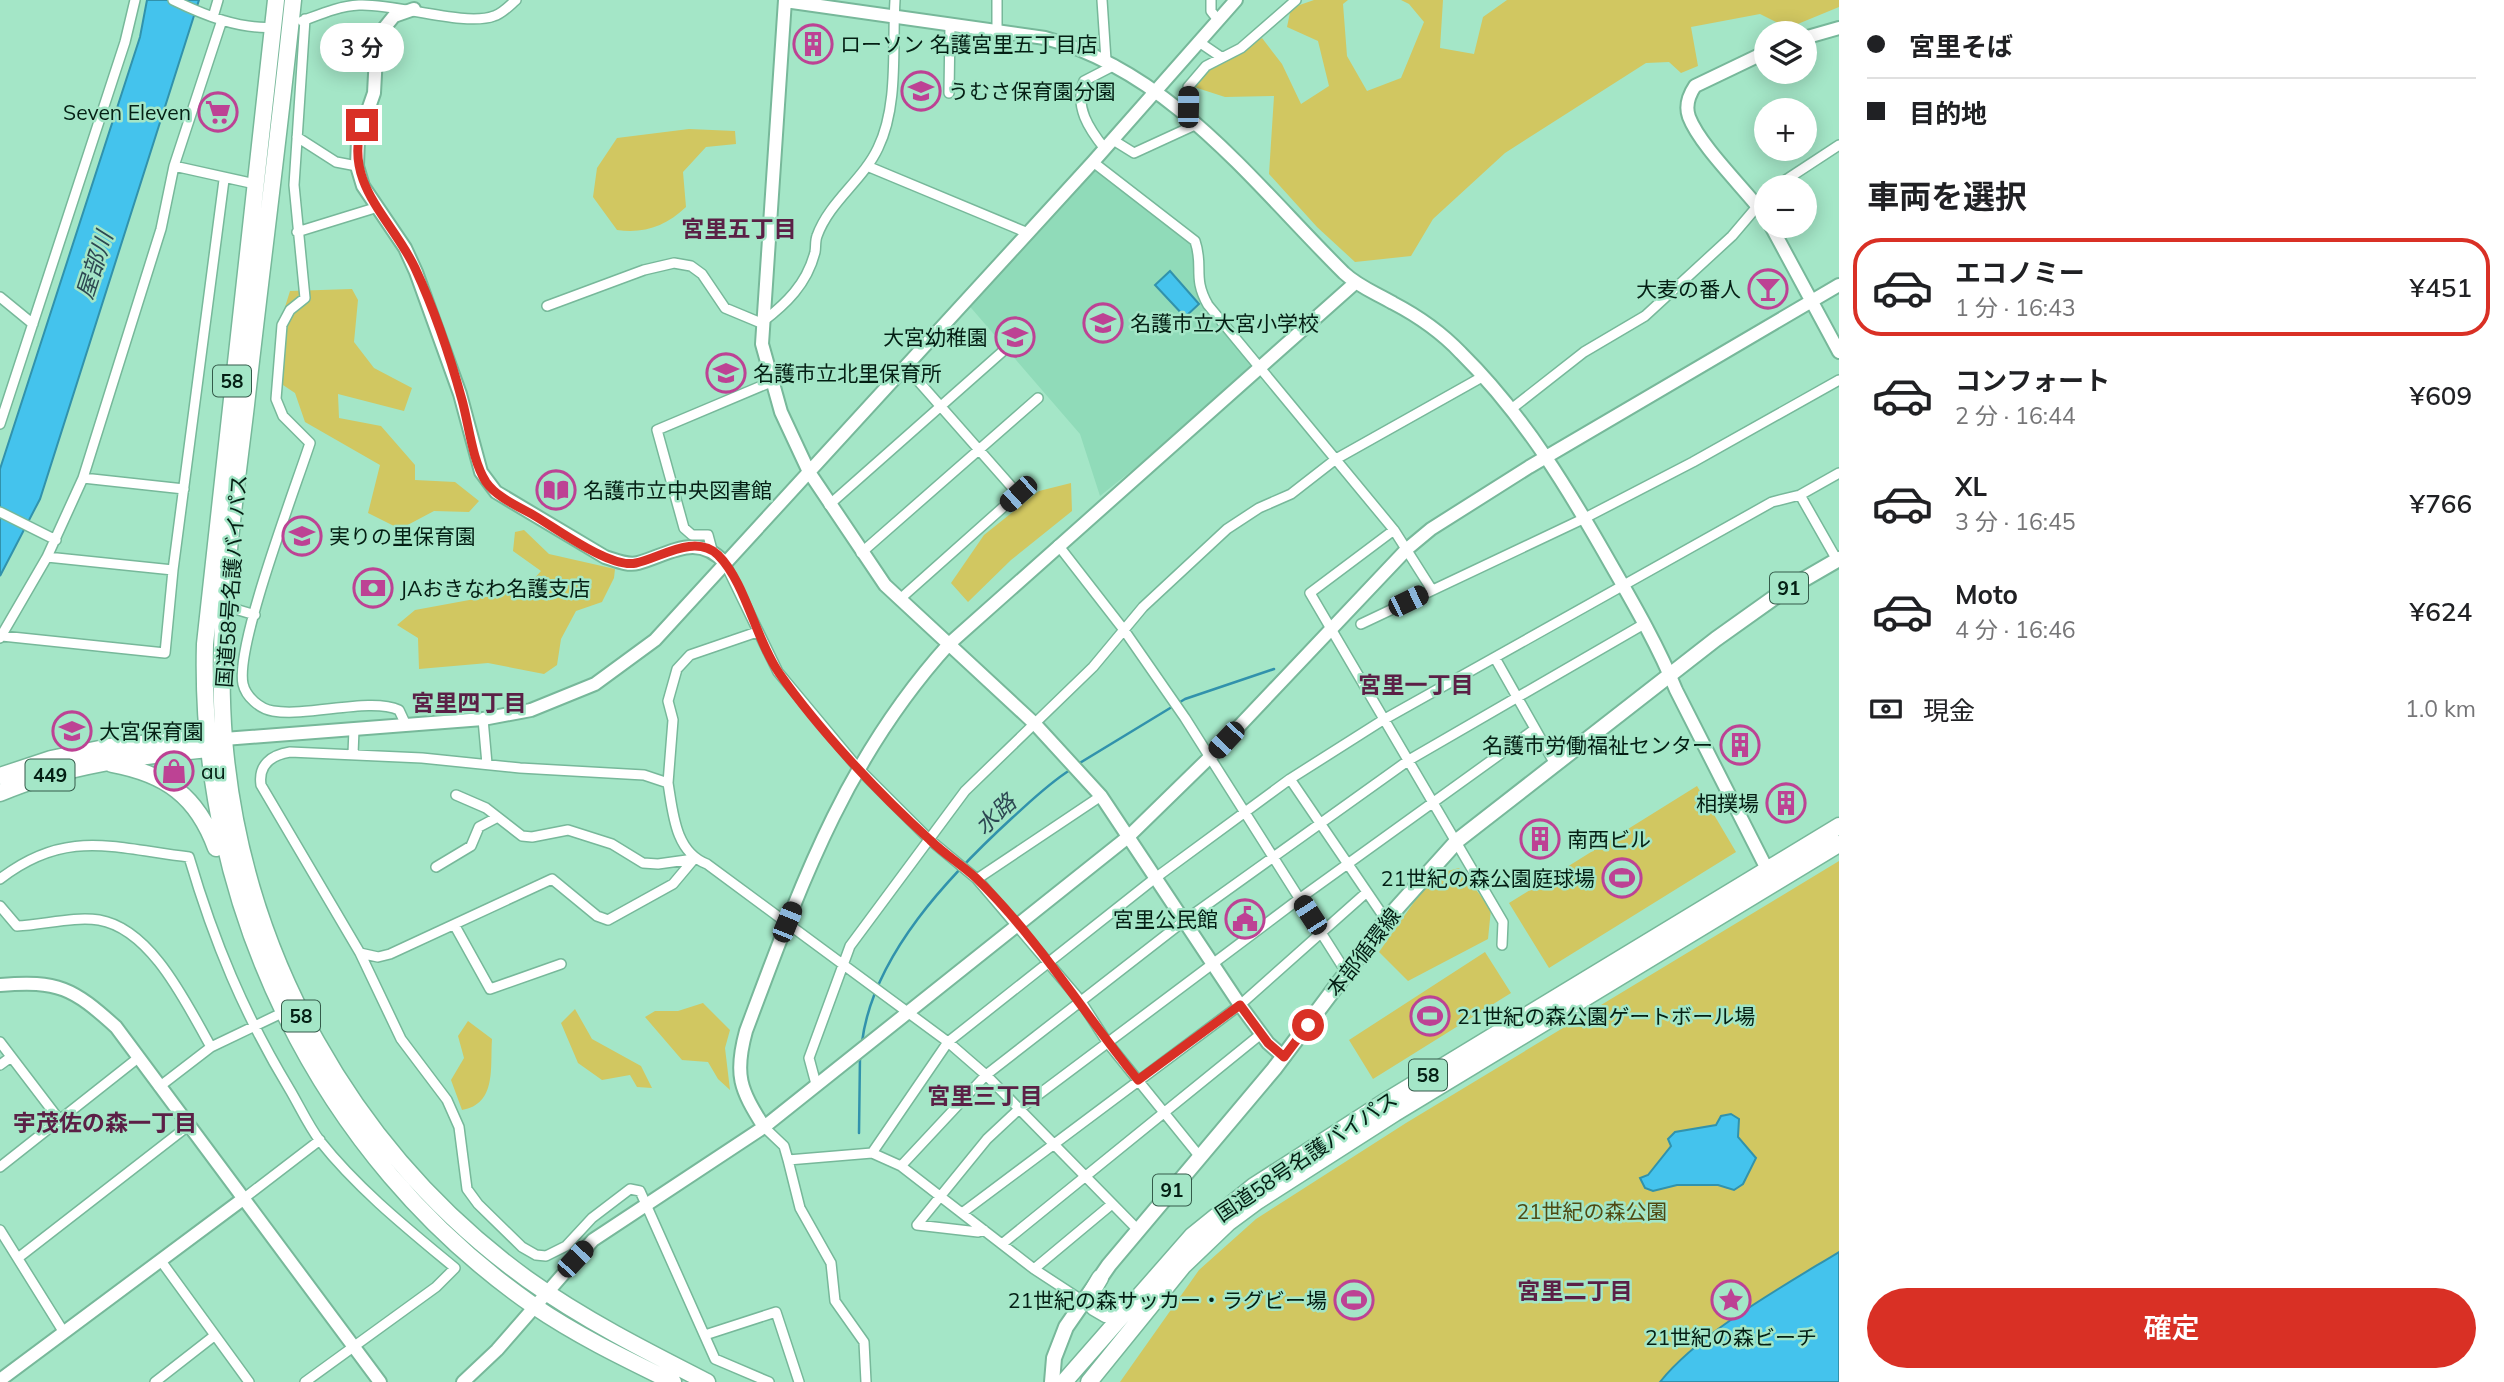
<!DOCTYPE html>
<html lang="ja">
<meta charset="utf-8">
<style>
:root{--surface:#fff;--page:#f2f2f2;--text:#202124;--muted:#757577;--line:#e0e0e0;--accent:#d93025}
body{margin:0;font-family:Mulish,"Noto Sans JP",sans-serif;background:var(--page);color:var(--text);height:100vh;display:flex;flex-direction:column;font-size:26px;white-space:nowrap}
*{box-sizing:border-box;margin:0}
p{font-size:23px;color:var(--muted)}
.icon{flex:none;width:38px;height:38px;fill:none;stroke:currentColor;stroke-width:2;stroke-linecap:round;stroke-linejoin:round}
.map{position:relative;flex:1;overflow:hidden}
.sheet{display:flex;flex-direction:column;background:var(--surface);width:665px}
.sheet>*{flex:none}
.guide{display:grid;align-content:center;height:154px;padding:0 28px;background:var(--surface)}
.controls{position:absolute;left:1754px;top:21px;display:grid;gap:14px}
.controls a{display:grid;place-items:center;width:63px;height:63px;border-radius:50%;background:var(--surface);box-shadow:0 4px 18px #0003;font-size:35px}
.end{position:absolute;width:32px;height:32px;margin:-16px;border:9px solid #d93025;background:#fff;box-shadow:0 0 0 4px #fff}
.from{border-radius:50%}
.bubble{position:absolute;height:49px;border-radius:24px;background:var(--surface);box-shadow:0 4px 18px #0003;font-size:23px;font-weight:600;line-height:49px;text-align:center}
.car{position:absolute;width:21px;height:42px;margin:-21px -10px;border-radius:9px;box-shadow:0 0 5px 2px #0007;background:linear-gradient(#222 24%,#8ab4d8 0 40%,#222 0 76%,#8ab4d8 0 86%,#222 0)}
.guide b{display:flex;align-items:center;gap:24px;height:66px;font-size:26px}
.guide b+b{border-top:2px solid var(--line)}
.guide i{width:18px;height:18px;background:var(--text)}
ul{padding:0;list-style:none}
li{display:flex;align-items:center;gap:21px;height:98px;margin:0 14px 10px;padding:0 14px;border:4px solid transparent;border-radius:28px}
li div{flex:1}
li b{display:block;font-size:26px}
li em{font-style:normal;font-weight:600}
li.selected{border-color:var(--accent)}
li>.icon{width:63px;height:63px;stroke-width:1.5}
h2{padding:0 28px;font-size:32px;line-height:84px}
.pay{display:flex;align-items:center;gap:18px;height:77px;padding:0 28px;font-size:26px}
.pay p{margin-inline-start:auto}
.cta{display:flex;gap:14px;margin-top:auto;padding:14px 28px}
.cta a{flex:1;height:80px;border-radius:42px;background:var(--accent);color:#fff;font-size:28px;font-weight:600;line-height:80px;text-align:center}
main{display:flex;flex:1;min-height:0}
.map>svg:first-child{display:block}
.built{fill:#90dbb9}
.green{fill:#d1c761}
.water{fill:#44c3ed;stroke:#3192ac;stroke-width:2}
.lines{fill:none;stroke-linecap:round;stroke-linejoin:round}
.stream{stroke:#3192ac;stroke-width:2.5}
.street-casing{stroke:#77b89a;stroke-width:12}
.secondary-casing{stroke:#77b89a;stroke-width:16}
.primary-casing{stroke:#77b89a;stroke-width:18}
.highway-casing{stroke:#77b89a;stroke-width:19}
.street{stroke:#fff;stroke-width:9}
.secondary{stroke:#fff;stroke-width:12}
.primary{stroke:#fff;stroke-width:14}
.highway{stroke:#fff;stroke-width:16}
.route{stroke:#d93025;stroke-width:9}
.labels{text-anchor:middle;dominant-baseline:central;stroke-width:5;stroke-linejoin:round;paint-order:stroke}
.shield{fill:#a4e6c7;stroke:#345b4a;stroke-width:2}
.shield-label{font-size:19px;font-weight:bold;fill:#041f14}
.poi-label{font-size:21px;fill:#041f14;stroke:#a4e6c7;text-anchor:start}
.street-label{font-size:21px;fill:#041f14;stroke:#a4e6c7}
.park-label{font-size:21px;fill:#4f4a13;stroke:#a4e6c7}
.neighbourhood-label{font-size:23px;font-weight:bold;fill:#5b2046;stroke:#a4e6c7}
.water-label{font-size:23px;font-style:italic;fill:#2d4852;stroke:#a4e6c7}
</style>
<main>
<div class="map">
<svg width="1839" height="1382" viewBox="0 0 1839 1382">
<rect width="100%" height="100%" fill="#a4e6c7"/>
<path class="built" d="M1093,162l102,79 3,48 63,78 -161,129 -20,-62 -114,-132z"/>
<path class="green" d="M1314,0h34l-5,4 4,52 20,35 34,-13 23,-56 -15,-18 -8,-4h42l-3,48 34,6 9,-37 24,-17h332v7l-51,21 -28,-14 -69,13 7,39 -17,7 -12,-11 -23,1 -141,90 -72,66 -22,37 -56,6 -38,-35 -48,-53 5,-78 -49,1 -34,-11 9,-13 62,-35 20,26 19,40 28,-18 -11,-45 -31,-14 4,-19z
M689,129l46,2 1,13 -30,3 -23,25 3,35c-20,19 -42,27 -69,23l-24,-33 4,-29 20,-30z
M352,289l6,11 -4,42 20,26 38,20 -8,23 -66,-17 1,24 42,8 34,39v15l40,2 24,19 -10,11 -35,-1 -34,18 -32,-16 12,-48 -75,-43 -10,-29 -21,-14 2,-43 14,-45z
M1071,483l1,28 -61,49 -43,42 -17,-19 33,-48 55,-44z
M524,530l25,24 66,15 -1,9 -12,24 -26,9 -15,28 -4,26 -13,9 -56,-11 -69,6 -1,-31 -21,-13 18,-15 109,-20 17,-19 -28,-20 2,-19z
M1697,786l39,66 -187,116 -40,-65z
M1839,861v391c-54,33 -140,81 -179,130h-540l79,-112 57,-51 150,-96z
M1459,868l32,41 -3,30 -80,42 -29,-29 54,-77z
M1485,952l26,41 -138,86 -24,-39z
M703,1003l27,27 -5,18 5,42 -12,-11 -10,-17 -26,-2 -37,-43 10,-6h23z
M575,1009l17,30 49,27 11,22 -15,-1 -7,-12 -28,5 -24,-17 -17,-40z
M468,1021l24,18c-2,28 5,65 -30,71l-11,-30 13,-22 -6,-22z"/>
<path class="water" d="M147,0h52l-159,499 -40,77v-107l140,-432z
M1170,271l29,33 -14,13 -30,-32z
M1731,1114l8,5 -1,18 18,21 -13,26 -9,6 -16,-5h-41l-24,6 -8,-3 -5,-10 8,-3 23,-29 -3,-7 7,-7 41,-7 5,-9z
M1839,1252v130h-179c39,-49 125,-97 179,-130z"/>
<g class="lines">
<path class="stream" d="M1078,764l107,-65 89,-30
M862,1042c11,-87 88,-167 150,-224 19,-17 36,-34 58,-48
M859,1133l1,-77"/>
<g class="street-casing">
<path id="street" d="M173,0c31,15 67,30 102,27
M1102,0l4,60
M1211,0v11l7,9
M213,17l5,-17
M305,19l-11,166 11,113 -15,12 -8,15 -6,74 7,17 27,27c-15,46 -75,203 -67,241 3,13 17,25 30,27 36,6 97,-14 126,-1l7,15
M302,21c19,-7 37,-15 57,-16 37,-2 106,22 135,11 8,-2 16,-11 22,-16
M997,31v-31
M1199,42l22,15
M949,93l1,-68
M1181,113l7,-6v-20l18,-21 35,-18 55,-48
M297,137l39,25 21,4
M1113,140l21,13 61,-28
M1105,149c-16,-20 -31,-42 -21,-68l31,-16
M1093,162l102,79c9,26 -3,36 13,64l186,225 38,60
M174,166l81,18
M867,166l161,67
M1775,187l64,-42
M297,232l81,-25
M0,297l33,27
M547,306l97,-36 30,-7 17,3 11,8 23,34 36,15c25,-19 46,-39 54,-71 1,-5 0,-11 2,-16 12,-34 46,-56 61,-88 21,-43 14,-102 17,-148
M1510,410l74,-58 61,-36 87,-80 34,-40
M0,424l125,-382 10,-42
M83,478l101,11
M1800,495l37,65
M829,505l173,-153
M0,512l56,28
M1394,530l-84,63 193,329 -1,23
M1058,545l66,85 61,88 161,254
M712,550l-4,-15h-16l-8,-7 -27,-98 114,-48
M861,553l177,-155
M47,557l126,13
M725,563l53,109 80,96 72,72 47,39 103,121 27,42 93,115
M900,599l118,-105 -113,-128
M225,606l30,9
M1361,624l224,-106 108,-56 146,-82
M2,636l163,17 8,-83 51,-390
M0,638l47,-81 36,-79 78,-249 13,-63 48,-146
M1495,658l60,106
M483,719l4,45
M353,754l1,-25
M1290,779l96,141
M668,783l5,-63 -5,-19 9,-32 13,-14 67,-23
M456,795l30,13 36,28 10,1 36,-7 44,14 31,19 15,1 36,-5
M436,867l35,-21 8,-19 17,-9
M0,879c66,-51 113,-31 189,-22 25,85 55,157 101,233 10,17 18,35 30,51 38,48 88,88 135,127l-19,19 -131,95
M977,879l124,-83
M0,906l17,20c26,-1 57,-10 82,-6 53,9 88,85 112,127
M455,926l35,63 71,-25
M360,953l18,4 12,-3 162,-75 45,37 11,4 65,-36 21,-25
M0,1042l61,80
M0,1065l11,-8
M816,1084l-7,-26 41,-112 115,-155 128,-124 50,-60 84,-78 32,-21 32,-14 45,-35 146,-82
M159,1087l52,-40 73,-35
M764,1127l20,19 4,14 84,-7 29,13 133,103 49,32
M872,1153l76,-111 206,-163 136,-100 93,-59 389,-218 28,-7 39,-22
M788,1160l12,48 31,55 4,38 29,41 2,40
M901,1166l85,-91 198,-154 225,-161 235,-136
M0,1167l138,-109
M243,1199l77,-59
M962,1213l278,-208 127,-113
M0,1230l63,101
M984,1230l-6,2 -61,-7 70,-86 31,-29 281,-211 236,-170
M1002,1244l259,-210
M18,1258l170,-132
M161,1261l88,121
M1034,1269l78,-65
M705,1335l71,-23 23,70
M155,1382l59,-46
M769,1382l-54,-23 -75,-168 -10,-2 -38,29 -26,28 -20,10 -10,-1 -14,-8 -44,-43 -11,-15 -8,-62 -12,-27 -46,-61 -41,-86 -99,-168c-3,-20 10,-30 29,-33l132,6 98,10 124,7 24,8c5,30 7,69 39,81l241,178 38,33 152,155"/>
</g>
<g class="secondary-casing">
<path id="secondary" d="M785,0l-23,344 19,68 28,60 76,113 150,139 66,72 139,209 28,38 16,14
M785,1l260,37c127,34 209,146 299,235 15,14 32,20 49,30 25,13 49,30 68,50 63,62 109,139 152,215 23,40 46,80 63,122l95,187
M414,9l-20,7 -17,21 -3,56 -16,46 -1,27 6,20 42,62 11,24 44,122 21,78 15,20 109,65c10,3 22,9 33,6 32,-9 59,-31 87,0
M1804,38l35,-10
M1766,52l-71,34c-6,9 -10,20 -6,31 11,29 57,73 77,100
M1771,226l68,126
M224,739l259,-20 48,-9 64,-26 60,-44 438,-478 143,-162
M0,985c58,-5 73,3 116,42l264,355
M764,1127c-24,-38 -30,-52 -18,-96 54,-144 98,-271 203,-387l406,-361
M0,1380l243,-181
M463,1382l34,-32 96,-110 171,-113 364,-290 81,-79 198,-209 24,-20 98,-62 310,-182"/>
</g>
<g class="primary-casing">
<path id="primary" d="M1052,1382l2,-24 12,-31 43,-62 165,-196 112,-149 72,-80 258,-201 66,-47 57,-33"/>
</g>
<g class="highway-casing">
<path id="highway" d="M276,0l-71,644c-7,260 114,513 329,662 44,30 92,53 139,76
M293,0c-14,135 -32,270 -47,405 -13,110 -31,223 -22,334 18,215 128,413 303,540 56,40 119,72 180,103
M112,764c54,10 85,32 104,84
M0,776l51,-17 58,-12 105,-10
M0,793c66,-28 137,-37 208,-44l8,-5
M1100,1278l-10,17 4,12 12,7 21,-12
M1064,1382l128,-146 62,-50 132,-85 453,-275
M1089,1382l94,-116 46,-44 27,-20 139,-89 444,-269"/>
</g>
<use href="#street" class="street"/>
<use href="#secondary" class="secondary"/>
<use href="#primary" class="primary"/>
<use href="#highway" class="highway"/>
</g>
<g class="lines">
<path class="route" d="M362,125c-19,59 30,94 53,143 19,41 35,88 47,132 7,25 10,60 24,82 11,16 34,25 49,34 22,13 76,53 101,47 24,-5 59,-30 82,-8 28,28 37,83 61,118 40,57 99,120 151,167 14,14 32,25 46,38 62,60 108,136 162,202l102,-75 28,38 16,14 24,-32"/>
</g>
<defs>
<g id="building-ring" transform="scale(2.0125)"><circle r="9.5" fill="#a4e6c7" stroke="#bd4294" stroke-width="1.5"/><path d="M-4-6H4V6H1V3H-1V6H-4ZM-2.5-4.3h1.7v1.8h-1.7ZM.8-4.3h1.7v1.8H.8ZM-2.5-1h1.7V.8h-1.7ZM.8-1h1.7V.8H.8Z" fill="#bd4294"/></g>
<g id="school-ring" transform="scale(2.0125)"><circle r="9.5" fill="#a4e6c7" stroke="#bd4294" stroke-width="1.5"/><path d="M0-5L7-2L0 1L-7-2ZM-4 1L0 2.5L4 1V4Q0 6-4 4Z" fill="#bd4294"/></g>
<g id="supermarket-ring" transform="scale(2.0125)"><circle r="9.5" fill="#a4e6c7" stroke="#bd4294" stroke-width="1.5"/><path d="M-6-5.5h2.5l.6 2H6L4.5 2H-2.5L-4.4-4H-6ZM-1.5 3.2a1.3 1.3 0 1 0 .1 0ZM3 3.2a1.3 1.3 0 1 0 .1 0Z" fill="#bd4294"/></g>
<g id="bar-ring" transform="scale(2.0125)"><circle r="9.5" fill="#a4e6c7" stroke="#bd4294" stroke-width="1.5"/><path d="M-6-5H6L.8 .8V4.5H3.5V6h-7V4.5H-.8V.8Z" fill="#bd4294"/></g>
<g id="library-ring" transform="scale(2.0125)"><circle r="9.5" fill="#a4e6c7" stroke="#bd4294" stroke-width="1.5"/><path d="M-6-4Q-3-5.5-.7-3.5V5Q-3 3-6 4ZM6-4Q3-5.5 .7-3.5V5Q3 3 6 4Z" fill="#bd4294"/></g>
<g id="bank-ring" transform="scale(2.0125)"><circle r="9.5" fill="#a4e6c7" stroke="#bd4294" stroke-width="1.5"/><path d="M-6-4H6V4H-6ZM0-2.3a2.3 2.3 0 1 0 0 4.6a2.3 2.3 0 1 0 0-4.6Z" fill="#bd4294"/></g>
<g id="shop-ring" transform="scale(2.0125)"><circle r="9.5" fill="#a4e6c7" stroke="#bd4294" stroke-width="1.5"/><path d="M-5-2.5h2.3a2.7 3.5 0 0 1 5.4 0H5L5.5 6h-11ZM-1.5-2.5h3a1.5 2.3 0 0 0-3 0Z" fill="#bd4294"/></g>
<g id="stadium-ring" transform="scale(2.0125)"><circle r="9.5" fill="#a4e6c7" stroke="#bd4294" stroke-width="1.5"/><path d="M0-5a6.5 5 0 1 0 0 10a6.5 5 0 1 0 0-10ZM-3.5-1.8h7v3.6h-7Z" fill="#bd4294"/></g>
<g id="civic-ring" transform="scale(2.0125)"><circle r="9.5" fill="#a4e6c7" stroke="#bd4294" stroke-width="1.5"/><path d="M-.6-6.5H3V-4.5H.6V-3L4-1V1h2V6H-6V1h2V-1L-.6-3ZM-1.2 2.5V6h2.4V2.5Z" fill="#bd4294"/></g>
<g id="sight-ring" transform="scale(2.0125)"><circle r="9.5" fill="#a4e6c7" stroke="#bd4294" stroke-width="1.5"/><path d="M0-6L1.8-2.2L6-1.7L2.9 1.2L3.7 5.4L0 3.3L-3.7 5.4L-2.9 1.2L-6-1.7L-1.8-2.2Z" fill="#bd4294"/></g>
</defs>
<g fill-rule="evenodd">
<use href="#building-ring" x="813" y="44"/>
<use href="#school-ring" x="921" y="91"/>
<use href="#supermarket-ring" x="218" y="112"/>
<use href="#bar-ring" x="1768" y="289"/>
<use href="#school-ring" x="1103" y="323"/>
<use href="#school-ring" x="1015" y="337"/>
<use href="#school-ring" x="726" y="373"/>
<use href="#library-ring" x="556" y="490"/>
<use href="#school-ring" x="302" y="536"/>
<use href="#bank-ring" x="373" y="588"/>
<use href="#school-ring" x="72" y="731"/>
<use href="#building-ring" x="1740" y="745"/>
<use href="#shop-ring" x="174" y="771"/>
<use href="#building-ring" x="1786" y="803"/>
<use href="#building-ring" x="1540" y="839"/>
<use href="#stadium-ring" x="1622" y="878"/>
<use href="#civic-ring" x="1245" y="919"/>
<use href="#stadium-ring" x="1430" y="1016"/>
<use href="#stadium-ring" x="1354" y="1300"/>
<use href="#sight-ring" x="1731" y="1300"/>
</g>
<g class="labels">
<g class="shield">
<rect x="213" y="365.5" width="38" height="31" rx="5"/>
<rect x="1770" y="572.5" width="38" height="31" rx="5"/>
<rect x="25.5" y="759.5" width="49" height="31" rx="5"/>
<rect x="282" y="1000.5" width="38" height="31" rx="5"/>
<rect x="1409" y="1059.5" width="38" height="31" rx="5"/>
<rect x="1153" y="1174.5" width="38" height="31" rx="5"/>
</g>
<g class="shield-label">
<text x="232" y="381">58</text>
<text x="1789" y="588">91</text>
<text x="50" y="775">449</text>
<text x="301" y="1016">58</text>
<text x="1428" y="1075">58</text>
<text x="1172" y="1190">91</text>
</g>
<g class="poi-label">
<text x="840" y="44">ローソン 名護宮里五丁目店</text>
<text x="948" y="91">うむさ保育園分園</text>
<text x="191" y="112" text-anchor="end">Seven Eleven</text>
<text x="1741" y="289" text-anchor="end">大麦の番人</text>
<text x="1130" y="323">名護市立大宮小学校</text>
<text x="988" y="337" text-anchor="end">大宮幼稚園</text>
<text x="753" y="373">名護市立北里保育所</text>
<text x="583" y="490">名護市立中央図書館</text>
<text x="329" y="536">実りの里保育園</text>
<text x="400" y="588">JAおきなわ名護支店</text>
<text x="99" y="731">大宮保育園</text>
<text x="1713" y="745" text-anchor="end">名護市労働福祉センター</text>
<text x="201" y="771">au</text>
<text x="1759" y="803" text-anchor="end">相撲場</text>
<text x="1567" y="839">南西ビル</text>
<text x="1595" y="878" text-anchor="end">21世紀の森公園庭球場</text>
<text x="1218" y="919" text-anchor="end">宮里公民館</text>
<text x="1457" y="1016">21世紀の森公園ゲートボール場</text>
<text x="1327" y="1300" text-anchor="end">21世紀の森サッカー・ラグビー場</text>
<text x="1731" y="1337" text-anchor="middle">21世紀の森ビーチ</text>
</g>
<g class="street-label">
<text transform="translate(231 581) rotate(-86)">国道58号名護バイパス</text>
<text transform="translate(1363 952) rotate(-52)">本部循環線</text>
<text transform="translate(1306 1156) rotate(-34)">国道58号名護バイパス</text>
</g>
<g class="park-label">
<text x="1592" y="1211">21世紀の森公園</text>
</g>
<g class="neighbourhood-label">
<text x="739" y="228">宮里五丁目</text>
<text x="1416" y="684">宮里一丁目</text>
<text x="469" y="702">宮里四丁目</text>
<text x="985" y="1095">宮里三丁目</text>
<text x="105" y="1122">宇茂佐の森一丁目</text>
<text x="1575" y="1290">宮里二丁目</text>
</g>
<g class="water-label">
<text transform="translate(94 265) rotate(-72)">屋部川</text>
<text transform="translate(995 814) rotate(-43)">水路</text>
</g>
</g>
</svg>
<div class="controls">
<a><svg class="icon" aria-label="layers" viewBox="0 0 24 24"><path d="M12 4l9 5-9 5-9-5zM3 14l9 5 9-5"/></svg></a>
<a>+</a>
<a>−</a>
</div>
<i class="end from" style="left:1308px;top:1025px"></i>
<i class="end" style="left:362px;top:125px"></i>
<div class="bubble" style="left:320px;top:23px;width:84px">3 分</div>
<i class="car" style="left:1188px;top:107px;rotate:1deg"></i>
<i class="car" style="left:1018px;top:494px;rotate:228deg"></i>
<i class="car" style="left:1408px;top:601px;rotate:64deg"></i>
<i class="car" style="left:1226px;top:740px;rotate:223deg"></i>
<i class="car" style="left:1310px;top:915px;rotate:327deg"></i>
<i class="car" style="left:787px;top:922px;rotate:22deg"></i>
<i class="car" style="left:575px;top:1259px;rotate:43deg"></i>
</div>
<section class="sheet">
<div class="guide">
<b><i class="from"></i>宮里そば</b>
<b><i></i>目的地</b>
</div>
<h2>車両を選択</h2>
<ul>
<li class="selected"><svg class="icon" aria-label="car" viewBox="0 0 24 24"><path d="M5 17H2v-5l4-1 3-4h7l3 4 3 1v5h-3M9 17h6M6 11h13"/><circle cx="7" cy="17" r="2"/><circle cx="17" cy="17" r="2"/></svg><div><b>エコノミー</b><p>1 分 · 16:43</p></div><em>¥451</em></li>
<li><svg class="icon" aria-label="car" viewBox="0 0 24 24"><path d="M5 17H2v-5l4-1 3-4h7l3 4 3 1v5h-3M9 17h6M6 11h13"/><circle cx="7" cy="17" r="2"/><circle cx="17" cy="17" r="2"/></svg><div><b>コンフォート</b><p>2 分 · 16:44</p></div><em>¥609</em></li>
<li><svg class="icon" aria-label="car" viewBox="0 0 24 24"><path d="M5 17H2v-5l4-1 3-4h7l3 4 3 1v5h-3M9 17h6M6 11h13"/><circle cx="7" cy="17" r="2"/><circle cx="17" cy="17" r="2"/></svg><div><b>XL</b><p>3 分 · 16:45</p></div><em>¥766</em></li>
<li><svg class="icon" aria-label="car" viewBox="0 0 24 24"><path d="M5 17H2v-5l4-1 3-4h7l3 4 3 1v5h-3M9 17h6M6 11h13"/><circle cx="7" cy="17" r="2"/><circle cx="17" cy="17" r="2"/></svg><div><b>Moto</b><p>4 分 · 16:46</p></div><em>¥624</em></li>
</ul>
<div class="pay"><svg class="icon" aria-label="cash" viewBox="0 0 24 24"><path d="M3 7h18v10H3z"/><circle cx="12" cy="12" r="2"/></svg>現金<p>1.0 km</p></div>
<div class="cta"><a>確定</a></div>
</section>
</main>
